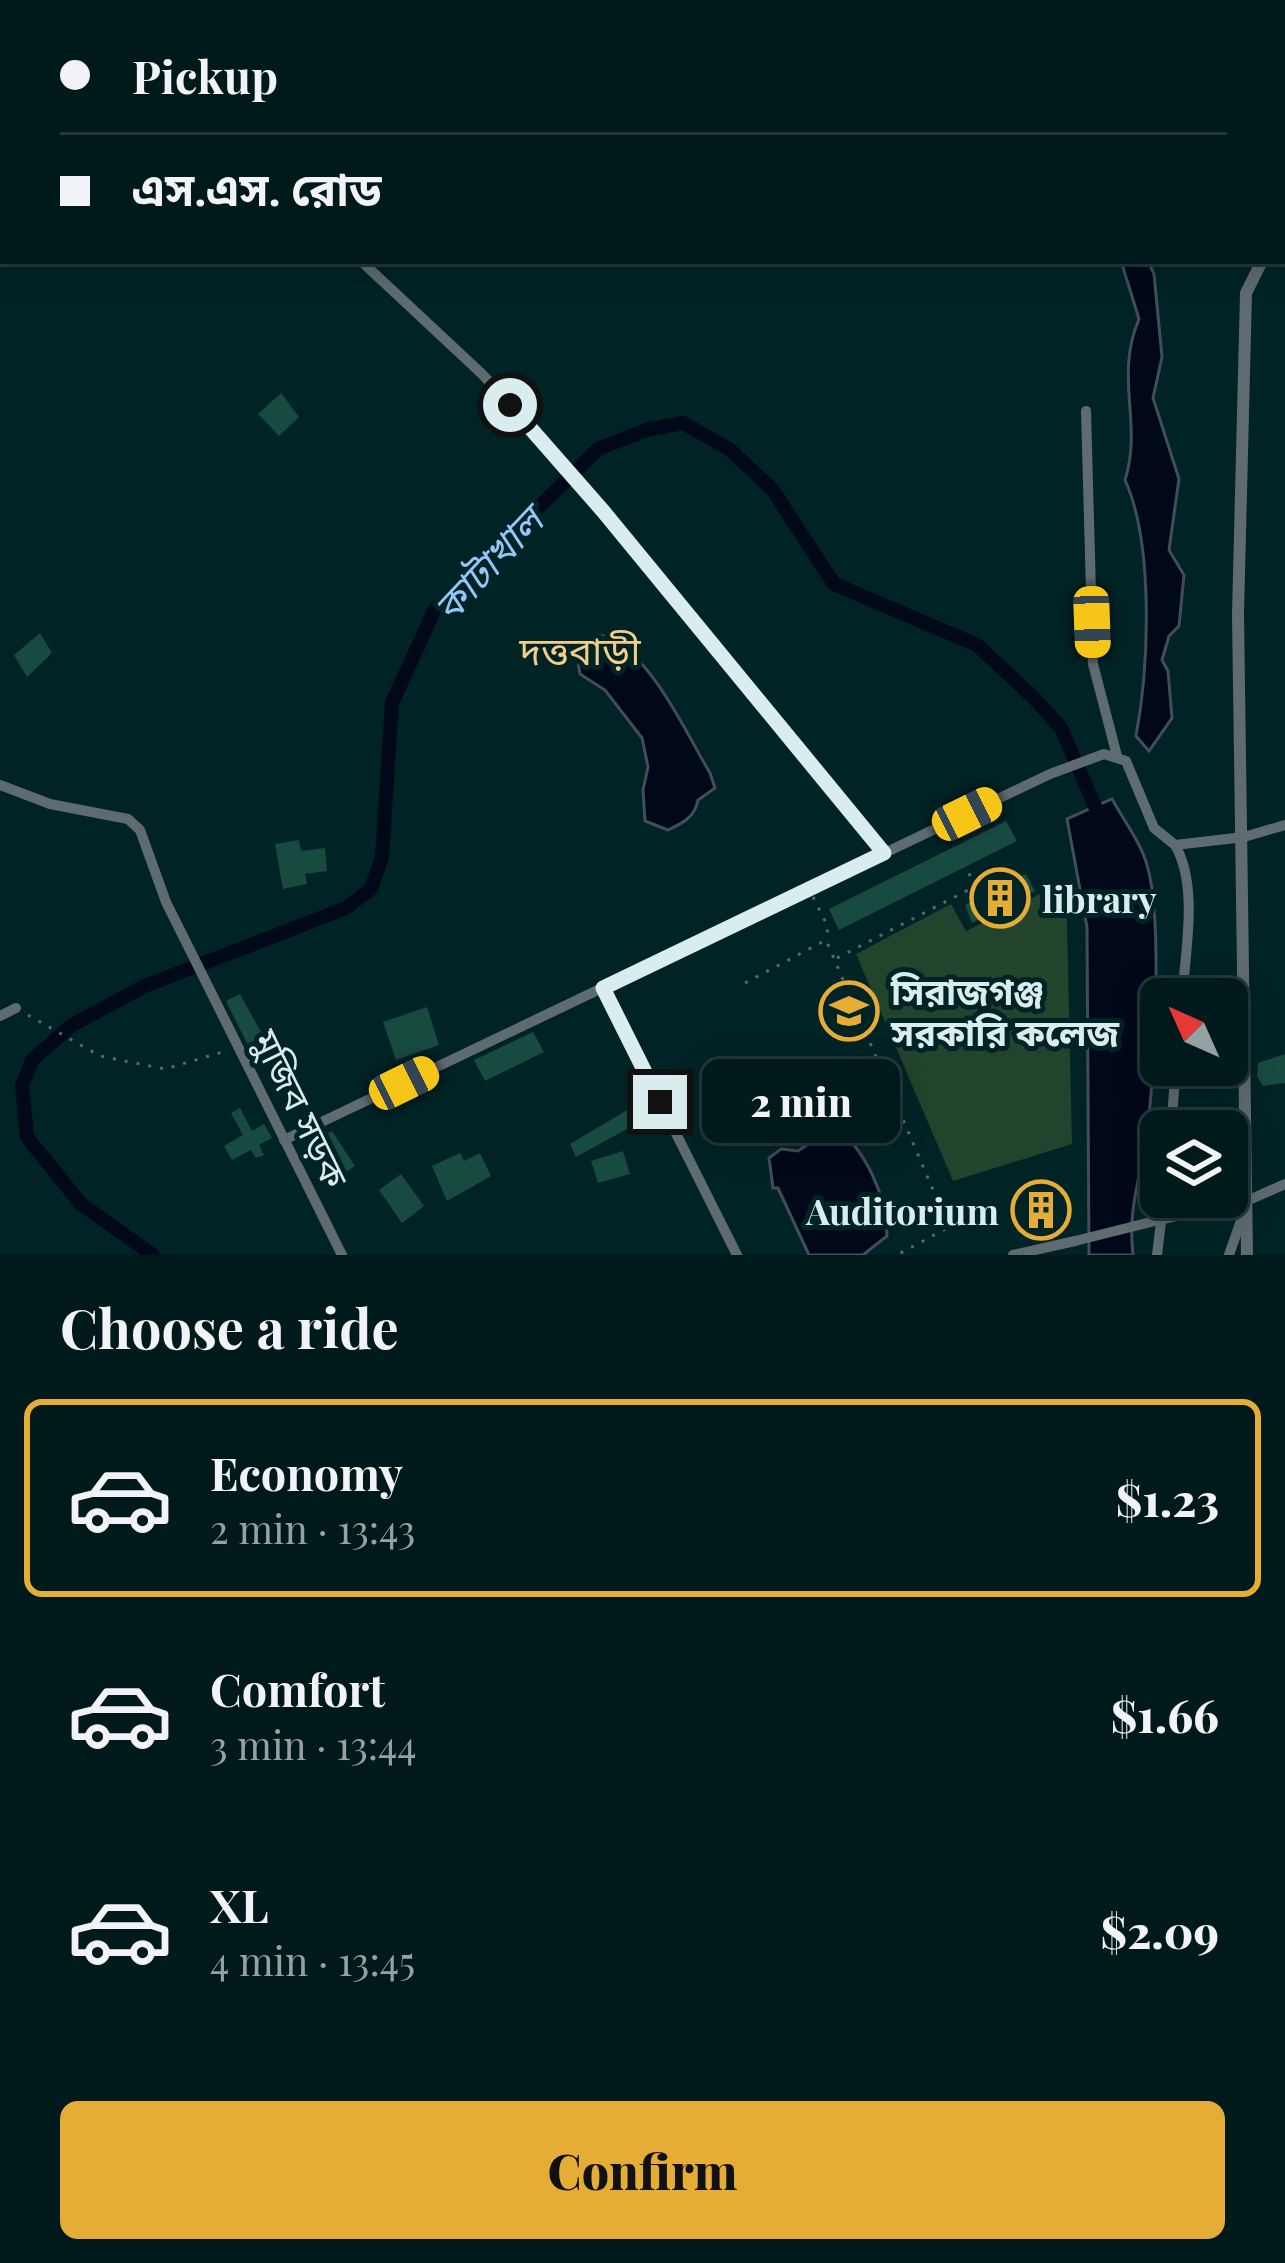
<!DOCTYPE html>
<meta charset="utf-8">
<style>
:root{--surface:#001a1c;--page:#0a2325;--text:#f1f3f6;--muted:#95a1a3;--line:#22383b;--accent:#e5ad36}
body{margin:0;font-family:"Playfair Display","Noto Sans Bengali",serif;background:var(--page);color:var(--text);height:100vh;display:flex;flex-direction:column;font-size:45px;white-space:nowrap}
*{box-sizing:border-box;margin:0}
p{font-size:39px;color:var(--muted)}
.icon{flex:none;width:66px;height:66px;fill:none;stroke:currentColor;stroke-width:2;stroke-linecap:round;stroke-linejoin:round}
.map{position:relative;height:1255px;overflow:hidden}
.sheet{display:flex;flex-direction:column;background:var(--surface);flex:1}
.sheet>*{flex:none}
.hud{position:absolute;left:0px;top:0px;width:1287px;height:264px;box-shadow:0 6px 30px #0003,0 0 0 3px var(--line);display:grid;align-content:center;height:264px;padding:0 60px;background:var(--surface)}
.needle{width:78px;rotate:315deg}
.tools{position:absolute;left:1140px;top:978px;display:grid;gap:24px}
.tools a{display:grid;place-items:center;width:108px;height:108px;border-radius:18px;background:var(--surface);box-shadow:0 6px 30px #0003,0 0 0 3px var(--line);font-size:60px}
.end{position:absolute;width:54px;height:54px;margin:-27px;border:15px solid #daedee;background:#111;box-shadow:0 0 0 6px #111}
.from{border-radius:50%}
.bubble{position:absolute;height:84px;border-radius:18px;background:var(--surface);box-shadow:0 6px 30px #0003,0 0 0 3px var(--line);font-size:39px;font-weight:800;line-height:84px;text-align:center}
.car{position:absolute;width:36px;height:72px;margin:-36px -18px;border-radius:15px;box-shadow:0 0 9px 3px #0007;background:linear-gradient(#f5c518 24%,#345 0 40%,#f5c518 0 76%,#345 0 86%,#f5c518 0)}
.hud b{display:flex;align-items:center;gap:42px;height:114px;font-size:45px}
.hud b+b{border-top:3px solid var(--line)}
.hud i{width:30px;height:30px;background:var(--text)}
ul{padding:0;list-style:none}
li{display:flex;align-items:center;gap:36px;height:198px;margin:0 24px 18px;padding:0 36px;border:6px solid transparent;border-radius:18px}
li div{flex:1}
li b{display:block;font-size:45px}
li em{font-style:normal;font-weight:800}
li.active{border-color:var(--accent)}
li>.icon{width:108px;height:108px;stroke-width:1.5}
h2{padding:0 60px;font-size:54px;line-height:144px}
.cta{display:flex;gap:24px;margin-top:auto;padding:24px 60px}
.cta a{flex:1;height:138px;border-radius:18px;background:var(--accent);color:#111;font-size:48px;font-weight:800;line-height:138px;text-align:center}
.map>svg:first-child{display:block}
.green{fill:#22432c}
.water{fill:#00081a;stroke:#414d5a;stroke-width:3}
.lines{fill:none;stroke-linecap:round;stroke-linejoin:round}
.canal{stroke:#00081a;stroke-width:14}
.building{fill:#184b40}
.path{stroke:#4f6d6e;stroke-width:3;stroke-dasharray:3 9;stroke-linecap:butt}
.minor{stroke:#5e6b71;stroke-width:10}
.tertiary{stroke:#5e6b71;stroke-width:12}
.minor-bridge{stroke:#5e6b71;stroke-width:10}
.route{stroke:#daedee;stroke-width:15}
.labels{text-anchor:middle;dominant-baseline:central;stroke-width:10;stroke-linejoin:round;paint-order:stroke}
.poi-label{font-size:36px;font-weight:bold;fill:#daedee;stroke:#002325;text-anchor:start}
.street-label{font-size:36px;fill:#daedee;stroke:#002325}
.water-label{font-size:39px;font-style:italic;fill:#93c7f7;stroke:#002325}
.neighbourhood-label{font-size:39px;fill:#f5ce86;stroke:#002325}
</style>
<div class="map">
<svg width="1285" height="1255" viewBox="0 0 1285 1255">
<rect width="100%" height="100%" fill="#002325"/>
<path class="green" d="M1066,881l6,263 -119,37 -97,-227 95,-50 15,27z"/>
<path class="water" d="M1121,261h27l6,13 8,83 -9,41 26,81 -10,71 15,25 -5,51 -10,10 -7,24 6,11 4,47 -23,33 -13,-15c13,-69 18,-192 -11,-256 18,-56 -11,-103 14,-161z
M599,635c47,8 88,100 111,138l5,15 -17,12c-3,17 -15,23 -30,30l-23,-9 -2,-31 5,-23 -6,-29 -37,-48 -25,-16 -2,-12z
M1112,799c11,20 29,44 35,66 16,53 8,223 -2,280 -7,41 -17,67 -12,110h-44l-2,-328 -20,-108z
M835,1126c30,24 52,69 52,110l-24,19h-54l-31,-67h-5l-4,-30 12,-9 17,2z"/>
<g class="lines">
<path class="canal" d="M153,1255l-72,-51 -54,-67 -5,-51 10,-26 40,-35 73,-39 201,-78 25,-19 11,-32 10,-154 43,-94 163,-160 48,-19 37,-7 46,26 43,40 62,95 143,61 57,53 27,30 39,90"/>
</g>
<path class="building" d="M281,393l18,24 -20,19 -21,-22z
M40,633l12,20 -25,24 -13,-22z
M1006,821l11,20 -178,89 -10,-21z
M299,840l2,11 24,-3 2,23 -22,3 2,10 -24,5 -8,-45z
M1026,874l9,17 -63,32 -7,-18z
M240,994l28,51 -16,8 -26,-52z
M427,1007l12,38 -43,15 -13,-38z
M533,1032l11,20 -59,29 -11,-21z
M1285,1054v29l-22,3 -6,-10 1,-13z
M639,1103l8,15 -71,39 -6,-13z
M240,1108l12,23 12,-7 8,14 -13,7 5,10 -8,3 -5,-8 -19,10 -8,-14 19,-11 -12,-22z
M332,1131l23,35 -18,12 -23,-35z
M623,1151l7,23 -32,9 -7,-22z
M460,1153l4,8 16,-8 11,23 -44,25 -15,-35z
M401,1174l23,32 -22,17 -23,-33z
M1062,1187l8,33 -51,13 -8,-33z"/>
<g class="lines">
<path class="path" d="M813,897l15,30 -2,11
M837,958l139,-72 -11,-19
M745,983l81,-43 123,287 -52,28
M28,1015l72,41 65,13 61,-18"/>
<path class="minor" d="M90,0l3,3
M1179,0v3
M361,261l121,113 57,62 345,417
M1086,411l7,253 24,92
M0,785l50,19 78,15 12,11 26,72 176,353
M1175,845c24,41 10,108 7,154
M603,988l134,267
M0,1016l16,-8
M1171,1131l5,-66
M284,1140l766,-366 54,-20 22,7 28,67 21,17 69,-8 41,-12
M1163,1219l86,-19 36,-16
M1013,1255l62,-14
M1157,1255l7,-58
M1229,1255l16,-46"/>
<path class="tertiary" d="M1284,216l1,-2
M1247,1255l-9,-641 8,-321 16,-32"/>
<path class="minor-bridge" d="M1075,1241l88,-22"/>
</g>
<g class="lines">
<path class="route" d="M510,405l93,106 281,342 -281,135 57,114"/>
</g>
<defs>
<g id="building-ring" transform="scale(3)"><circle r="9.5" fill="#002325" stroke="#e5ad36" stroke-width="1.5"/><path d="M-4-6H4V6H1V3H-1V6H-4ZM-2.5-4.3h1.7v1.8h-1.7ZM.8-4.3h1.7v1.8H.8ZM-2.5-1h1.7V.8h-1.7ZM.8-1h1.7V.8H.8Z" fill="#e5ad36"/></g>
<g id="university-ring" transform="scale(3)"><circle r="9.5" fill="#002325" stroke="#e5ad36" stroke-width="1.5"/><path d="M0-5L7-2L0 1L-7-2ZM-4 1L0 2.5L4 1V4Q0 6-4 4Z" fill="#e5ad36"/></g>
</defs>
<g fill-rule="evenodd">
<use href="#building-ring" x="1000" y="898"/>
<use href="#university-ring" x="849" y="1011"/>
<use href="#building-ring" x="1041" y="1210"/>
</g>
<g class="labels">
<g class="poi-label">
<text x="1042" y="898">library</text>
<text x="891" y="990">সিরাজগঞ্জ<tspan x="891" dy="41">সরকারি কলেজ</tspan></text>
<text x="999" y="1210" text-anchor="end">Auditorium</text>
</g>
<g class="street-label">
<text transform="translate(302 1108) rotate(64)">মুজিব সড়ক</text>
</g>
<g class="water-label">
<text transform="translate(487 563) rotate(-47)">কাটাখাল</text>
</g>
<g class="neighbourhood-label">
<text x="580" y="649">দত্তবাড়ী</text>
</g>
</g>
</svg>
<div class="tools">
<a><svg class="needle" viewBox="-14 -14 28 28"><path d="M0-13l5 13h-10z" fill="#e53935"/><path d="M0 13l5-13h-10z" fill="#95a1a3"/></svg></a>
<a><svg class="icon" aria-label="layers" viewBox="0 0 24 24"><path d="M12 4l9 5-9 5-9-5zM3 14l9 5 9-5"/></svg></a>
</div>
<i class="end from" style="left:510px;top:405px"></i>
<i class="end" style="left:660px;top:1102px"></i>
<div class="bubble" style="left:702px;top:1059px;width:198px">2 min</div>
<i class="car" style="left:1092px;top:622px;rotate:178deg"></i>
<i class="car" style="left:967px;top:814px;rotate:64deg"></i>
<i class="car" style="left:404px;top:1083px;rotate:64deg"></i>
<div class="hud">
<b><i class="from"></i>Pickup</b>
<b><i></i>এস.এস. রোড</b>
</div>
</div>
<section class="sheet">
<h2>Choose a ride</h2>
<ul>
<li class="active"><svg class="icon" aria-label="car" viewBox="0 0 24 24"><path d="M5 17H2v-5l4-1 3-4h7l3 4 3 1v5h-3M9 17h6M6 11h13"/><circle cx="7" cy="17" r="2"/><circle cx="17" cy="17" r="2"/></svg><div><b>Economy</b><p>2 min · 13:43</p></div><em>$1.23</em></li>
<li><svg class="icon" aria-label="car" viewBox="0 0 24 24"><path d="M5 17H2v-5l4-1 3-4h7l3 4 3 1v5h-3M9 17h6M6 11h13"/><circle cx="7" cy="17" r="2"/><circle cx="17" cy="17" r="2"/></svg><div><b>Comfort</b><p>3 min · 13:44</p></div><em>$1.66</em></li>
<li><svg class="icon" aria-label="car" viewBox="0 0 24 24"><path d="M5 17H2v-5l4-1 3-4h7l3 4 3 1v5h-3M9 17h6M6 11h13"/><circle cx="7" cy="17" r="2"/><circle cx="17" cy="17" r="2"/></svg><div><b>XL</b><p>4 min · 13:45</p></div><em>$2.09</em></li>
</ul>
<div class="cta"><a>Confirm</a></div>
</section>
